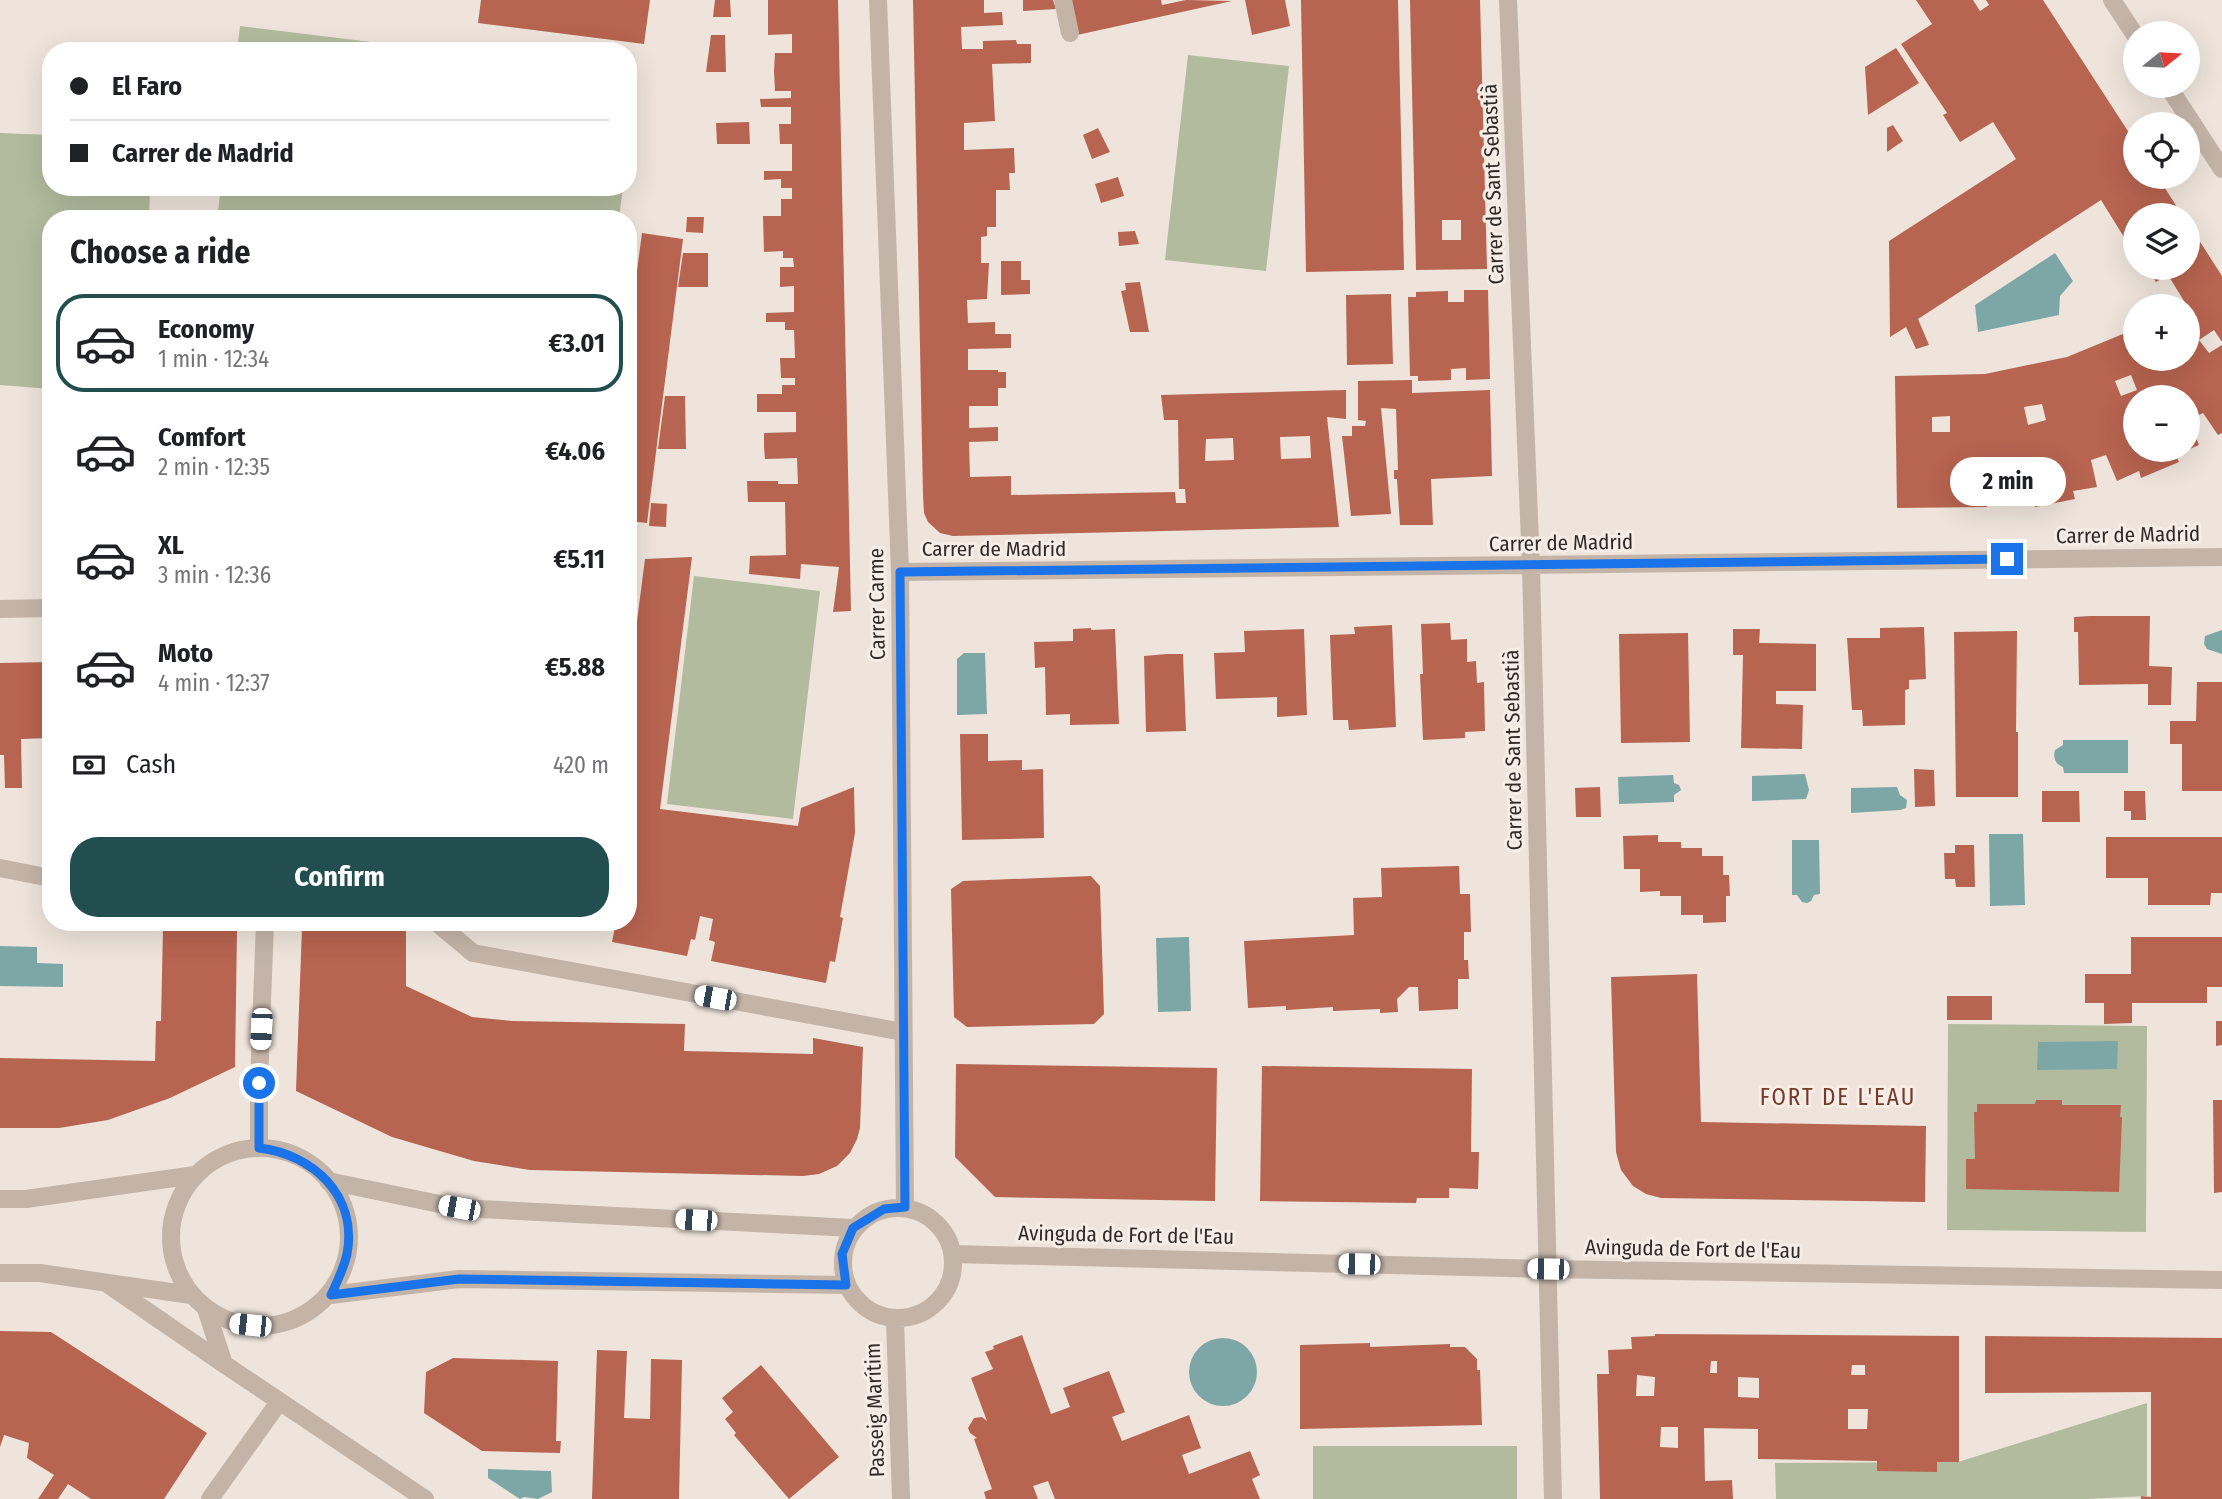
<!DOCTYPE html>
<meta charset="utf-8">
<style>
:root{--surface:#fff;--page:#f2f2f2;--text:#202124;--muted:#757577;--line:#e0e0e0;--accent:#224e4f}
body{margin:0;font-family:"Fira Sans Condensed",sans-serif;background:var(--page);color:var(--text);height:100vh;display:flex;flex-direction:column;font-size:26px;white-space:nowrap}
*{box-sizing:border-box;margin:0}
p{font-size:23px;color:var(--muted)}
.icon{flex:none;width:38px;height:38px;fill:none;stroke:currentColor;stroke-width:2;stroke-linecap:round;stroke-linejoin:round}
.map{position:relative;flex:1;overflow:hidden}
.panel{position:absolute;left:42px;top:210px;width:595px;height:721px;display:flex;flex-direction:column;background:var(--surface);border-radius:28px;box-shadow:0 7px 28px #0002}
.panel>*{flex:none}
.hud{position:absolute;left:42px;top:42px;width:595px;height:154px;border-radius:28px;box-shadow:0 7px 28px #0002;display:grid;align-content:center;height:154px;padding:0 28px;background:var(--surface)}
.needle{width:46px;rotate:72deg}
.buttons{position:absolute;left:2123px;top:21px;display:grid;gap:14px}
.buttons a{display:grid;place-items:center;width:77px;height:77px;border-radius:50%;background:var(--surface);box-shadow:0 7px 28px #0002;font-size:35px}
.end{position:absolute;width:32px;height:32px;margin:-16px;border:9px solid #1a73e8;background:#fff;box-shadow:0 0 0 4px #fff}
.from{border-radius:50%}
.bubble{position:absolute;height:49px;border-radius:24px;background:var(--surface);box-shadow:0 7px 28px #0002;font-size:23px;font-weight:700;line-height:49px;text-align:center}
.car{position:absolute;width:21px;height:42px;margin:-21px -10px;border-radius:9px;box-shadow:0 0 5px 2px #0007;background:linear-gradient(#fff 24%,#345 0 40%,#fff 0 76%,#345 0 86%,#fff 0)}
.hud b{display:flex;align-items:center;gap:24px;height:66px;font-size:26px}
.hud b+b{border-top:2px solid var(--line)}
.hud i{width:18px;height:18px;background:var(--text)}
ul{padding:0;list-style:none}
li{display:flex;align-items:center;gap:21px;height:98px;margin:0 14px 10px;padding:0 14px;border:4px solid transparent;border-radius:28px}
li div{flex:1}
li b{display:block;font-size:26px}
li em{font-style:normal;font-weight:700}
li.current{border-color:var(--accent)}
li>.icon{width:63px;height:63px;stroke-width:1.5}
h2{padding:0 28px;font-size:32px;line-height:84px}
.pay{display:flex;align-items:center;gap:18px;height:77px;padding:0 28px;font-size:26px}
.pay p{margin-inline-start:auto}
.primary-button{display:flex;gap:14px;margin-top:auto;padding:14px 28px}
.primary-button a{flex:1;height:80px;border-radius:28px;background:var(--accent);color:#fff;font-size:28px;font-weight:700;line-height:80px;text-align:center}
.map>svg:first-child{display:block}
.green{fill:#b2bb9d}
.water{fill:#7da7a7}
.building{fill:#b76450;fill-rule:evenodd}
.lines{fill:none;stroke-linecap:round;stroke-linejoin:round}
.minor{stroke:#c4b4a8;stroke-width:18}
.route{stroke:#1a73e8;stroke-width:9}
.labels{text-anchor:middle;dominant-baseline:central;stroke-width:6;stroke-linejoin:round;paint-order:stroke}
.street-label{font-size:21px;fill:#322a27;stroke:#f6eee6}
.neighbourhood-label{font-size:23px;letter-spacing:2px;fill:#77392a;stroke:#f6eee6}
</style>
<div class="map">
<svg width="2222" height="1499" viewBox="0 0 2222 1499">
<rect width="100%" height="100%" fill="#eee4db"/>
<path class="green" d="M240,26l205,25h-208z
M1188,55l101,11 -23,205 -101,-11z
M0,133l51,2v52h99l-1,32h-98v170l-51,-4z
M221,187h402l-4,32h-402z
M694,576l126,15 -27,228 -126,-15z
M1948,1024l199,2 -1,206 -199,-2z
M2147,1403v93l-60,3h-311l-1,-36 183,-1z
M1313,1446h204v53h-204z"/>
<path class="water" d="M2055,253l18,28 -13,15 -1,19 -81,17 -3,-27z
M2222,630v24l-15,-5 -3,-5 1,-8z
M985,653l2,61 -30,1v-56l7,-6z
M2063,740h65v33h-64l-1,-6c-8,-3 -10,-9 -8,-17l8,-5z
M1805,774l4,16 -3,9 -54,2v-25z
M1673,775l1,8 5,2 2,5 -7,5v7l-55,2 -1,-27z
M1897,787l3,8 7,5 -1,8 -6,2 -49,3v-25z
M1989,834h34l2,71 -35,1z
M1792,840h27l1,54 -6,1 -3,6 -4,2 -5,-1 -5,-7h-5z
M1189,937l2,74 -33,1 -2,-74z
M0,946l37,1v16l26,1v23l-63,-1z
M2118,1041l-1,28 -80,1 1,-28z
M1189 1372a34 34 0 1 1 68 0a34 34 0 1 1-68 0Z
M488,1469l63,2 1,21 -14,7 -14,-2 -4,2 -32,-21z"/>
<path class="building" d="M481,0h169l-6,44 -166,-21z
M715,0h15l1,17h-18z
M768,0h70l13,611 -18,1 6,-45 -38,-3 -1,15 -51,-5 1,-18 36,-1 -1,-53h-37l-1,-21h31v3h20l-1,-26 -32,1 -1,-12v-14l32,-1v-20h-39v-18h25v-9h13v-7h-14l-1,-20h15l-1,-28h-9v-8h-19v-9l28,-1v-26l-14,1v-20h14l-1,-9h-10v-7l-19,1 -1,-36h18v-17h11v-11h-11v-9l-17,1v-9h28v-27h-12l-1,-20h12v-17h-30l-1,-8 31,-1v-7h-16l-1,-20 1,-18h17v-19l-24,1z
M913,0h71v13l18,-1 1,13 -42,2 1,22h21v-8l33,-1 1,4h14v19l-39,1 3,57 -31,2v27l50,-2 1,25h-6l1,17h-14v37h-9v9l-6,1v26h8l-2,36 -20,1 1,23 27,-1v12h16v14l-43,1v21h30v2h8v16h-8v18h-29v22l29,-1v14l-29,1 1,35 41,-1v19l164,-3 1,11h10l-1,-14h-6l-1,-69h-14l-3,-25 185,-5v29l-19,-2 12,110 -386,9 -13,-3 -12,-11 -4,-9 -1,-18zM1310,436l1,22 -30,1 -1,-22zM1233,438l1,22 -29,1 1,-22z
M1023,0h30l3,9 -33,2z
M1069,0h92l1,5 24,-5 46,1 -155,34z
M1245,0h40l5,26 -38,9z
M1301,0h97l6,270 -98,2z
M1410,0h70l7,269 -71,1zM1442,220h19v20h-19z
M1916,0h57l7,11 9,-6 -3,-5h57l92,142v35h23l24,38h-47v40l-34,-55 -183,119 11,26 -13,4 -10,-22 -16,10 -1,-96 127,-82 -23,-37 -33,20 -17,-27 4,-2 -46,-69 31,-20z
M711,35h14l1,37h-20z
M1896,48l23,35 -51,32 -3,-48z
M749,122l1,22h-33l-1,-21z
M1893,125l10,16 -16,11v-24z
M1098,128l12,24 -18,7 -9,-24z
M1118,177l6,19 -23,7 -6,-19z
M687,217h17l-1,16 -17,-1z
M2188,223l34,53v66l-8,-12 -15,10 10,13 13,-8v88l-4,2 -15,-22 -14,7 10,25 -23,10 3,7 -38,16 -2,-7 -22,10 -11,-26 -15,5 6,27 -24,4 2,8 -40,8 -1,-7 -26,5 -5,-26 -17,2 1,26 -90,1 -2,-132 90,-2 82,-17 68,-28v30h53v-53h-13l9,-5 -16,-26 -12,7 -10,-14h42zM2131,375l6,15 -16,6 -6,-15zM2135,397h53v53h-53zM2042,404l4,16 -18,5 -4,-18zM1950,416v16h-18v-15z
M1135,231l4,13 -20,2 -1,-14z
M642,233l41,6 -36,284 -19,-2v-182z
M683,253h25v34h-30z
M1001,261h20v19h9v14l-29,1z
M1140,282l9,50h-19l-9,-41 5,-1 -1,-7z
M1464,290h24l2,89 -24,1v-12l-15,1v11l-33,1v-5h-8l-2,-79h8v-5l32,-1v11h16z
M1391,294l2,70 -46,1 -1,-70z
M1412,380v13l78,-3 2,86 -61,3 2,46h-33l-3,-46h-3v-9h4l-2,-61 -15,-1 10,106 -40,2 -9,-80h10v-10h13l1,-5 -8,-1v-39z
M665,396h20l1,53h-28z
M651,503l16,1 -1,23 -17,-1z
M692,557l-32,252 138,17 3,-18 53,-21 1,46 -15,84 3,1 -8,44 -5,-1 -4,22 -115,-22 4,-19 -6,-2 4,-21 -13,-3 -5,24 -4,-1 -4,17 -75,-14 4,-20h12v-231l17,-132z
M2090,616h60l-1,50 23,1 -1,38h-23v-21l-69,1 -1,-53h-4v-15z
M1450,623l1,17 16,-1v23l9,-1 1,22 7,-1 1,49 -20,1v6l-42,2 -3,-66h3l-2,-50z
M1392,625l4,102 -47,3 -1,-10h-15l-3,-85 25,-1 -1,-7z
M1924,627l2,52 -17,1v9l-4,1v35l-42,1 -1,-16h-10l-5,-72h33v-10z
M1091,628v2l24,-1 4,95 -49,1v-11l-24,1 -1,-48 -10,1 -1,-26 39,-1v-12z
M1304,629l3,86 -30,2v-20l-61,2 -2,-46 31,-1 -1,-21z
M1733,629h27l-1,14 57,1v47h-40v13l27,1 -1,44 -61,-1 2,-93h-10z
M2017,631l-1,101h2v65h-62l-2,-165z
M1688,633l2,109 -69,1 -2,-109z
M1167,654h16l3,77 -40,1 -2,-76z
M51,662v76l-30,1 1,49h-17l-1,-33h-4v-92z
M2197,682h25v109h-40v-47h-12v-23h26z
M960,734h28v27l34,-1v10l21,-1 1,69 -82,2z
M1914,769l20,1 1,36 -20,1z
M1600,787l1,30h-25l-1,-29z
M2042,791h37l1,31h-38z
M2124,791h21l1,29h-15v-9h-7z
M1658,835v7h23v6h21v8h21v19h6l1,21h-4v26l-23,1v-8h-22v-19h-21v-5l-20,1v-23h-16l-1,-33z
M2106,837h116v56h-11l-1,12h-62v-27h-42z
M1955,845h19l1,42h-19l-1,-8h-10l-1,-26h11z
M1459,866l1,28h10l1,38h-7v28h4l1,19h-11v30l-39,2 -1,-24h-9l-12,12 1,13 -18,1v-4l-47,2v-4l-47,3v-4l-38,2 -4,-67 110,-6 -1,-37 29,-1 -1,-29z
M1091,876l9,10 4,128 -10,10 -127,3 -13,-10 -3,-128 12,-8z
M163,928l74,2 -2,137 -65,31 -62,22 -49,8h-59v-70l155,3 1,-40h5z
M302,928l104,2v56l66,31 40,4 173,3 -1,27 129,3v-16l50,9 -3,81 -3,11 -7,14 -13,13 -18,8 -16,2 -273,-6 -56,-9 -82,-24 -96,-46z
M2131,937h91v50h-15v16h-75v20l-28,1v-21h-19v-29h46z
M1697,974l4,148 225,4 -1,76 -264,-4 -15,-4 -13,-8 -12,-16 -5,-18 -5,-175z
M1947,996h45v24h-45z
M2216,1021h6v24l-6,1z
M956,1064l261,4 -2,133 -220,-4 -40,-40z
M1262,1066l210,3 -1,83h8l-1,37 -29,-1v10h-32l-1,5 -156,-2z
M2036,1100h26v5h59l-1,12h2l-3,75 -153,-3v-30h9l-1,-47h3v-8h58z
M2213,1100h9v92l-8,1z
M0,1331l51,1 156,101 -43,66h-73l-23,-15 -10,15h-20l16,-24 -27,-17 2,-15 -25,-8 -4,12z
M1655,1334l304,2v126h-22v10l-60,-1v-10l-119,-2v-30l-54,-1 1,53 27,-1 1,19h-133l-3,-125h12l-1,-24 24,-1 -1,-12 24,-1zM1711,1361h6v12h-7zM1852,1365h13v10h-14zM1637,1375l18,2 -1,19h-18zM1738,1377l21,1v20l-21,-1zM1848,1409h20l-1,20h-19zM1661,1427h17v21l-18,-1z
M1022,1335l29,79 19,-7 -7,-19 46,-17 16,41 -13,5 10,24 67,-26 12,33 -19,7 7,19 61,-23 10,24 -8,4 8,20h-205l-7,-18 -15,5 5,13h-52l-2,-7 8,-3 -18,-50 3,-1 -7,-5 -2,-5 6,-10 8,-1 5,4 -16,-43 22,-9 -8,-17 9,-3 -1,-3z
M1985,1336l237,2v161h-81v-3l10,1v-105l-166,1z
M1370,1343v4l80,-3v3h15l12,12v11h3l2,55 -182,4v-84z
M597,1350l30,1 -3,67 26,1 1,-60 31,1 -3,139h-87z
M453,1358l105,3 -2,80h5l-1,12 -78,-2 -58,-38 2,-41z
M761,1365l78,92 -50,42 -55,-64 2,-2 -11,-14 8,-7 -11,-14z"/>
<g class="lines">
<path class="minor" d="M878,0l22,572 5,635
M1063,0l7,33
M1508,0l23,566 22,933
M2112,0l23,35
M2168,86l54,83
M900,572l1322,-15
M0,609l51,-1
M0,868l51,10
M436,922l37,31 430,79
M259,1148v-65l6,-161
M171 1237a89 89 0 1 1 178 0a89 89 0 1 1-178 0Z
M328,1181l131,27 394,20
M0,1199h26l169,-24
M843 1263a55 55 0 1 1 110 0a55 55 0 1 1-110 0Z
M953,1254l595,15 674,11
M0,1273h40l151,22
M109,1285l115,79
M331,1295l128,-16 387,6
M206,1309l18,55 201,135
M895,1320l6,179
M210,1499l69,-97"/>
</g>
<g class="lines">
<path class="route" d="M259,1083v65c54,6 99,48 88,106 -3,14 -10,28 -16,41l128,-16 387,6 -4,-31 11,-26 31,-19 21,-2 -5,-635 1107,-13"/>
</g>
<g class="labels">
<g class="street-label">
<text transform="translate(1493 184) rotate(-92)">Carrer de Sant Sebastià</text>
<text transform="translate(2128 535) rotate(-1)">Carrer de Madrid</text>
<text transform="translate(1561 543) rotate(-1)">Carrer de Madrid</text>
<text x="994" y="549">Carrer de Madrid</text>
<text transform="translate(877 604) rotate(-91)">Carrer Carme</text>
<text transform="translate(1513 750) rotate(-91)">Carrer de Sant Sebastià</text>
<text transform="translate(1126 1235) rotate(1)">Avinguda de Fort de l'Eau</text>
<text transform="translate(1693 1249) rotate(1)">Avinguda de Fort de l'Eau</text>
<text transform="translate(875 1410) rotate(-92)">Passeig Marítim</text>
</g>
<g class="neighbourhood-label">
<text x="1838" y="1097">FORT DE L'EAU</text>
</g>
</g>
</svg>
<div class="buttons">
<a><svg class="needle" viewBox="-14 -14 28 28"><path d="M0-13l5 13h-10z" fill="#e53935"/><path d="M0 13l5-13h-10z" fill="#757577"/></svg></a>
<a><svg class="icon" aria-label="locate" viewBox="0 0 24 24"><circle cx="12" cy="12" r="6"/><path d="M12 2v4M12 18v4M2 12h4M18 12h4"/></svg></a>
<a><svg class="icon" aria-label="layers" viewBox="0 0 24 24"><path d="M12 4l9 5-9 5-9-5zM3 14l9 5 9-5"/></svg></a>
<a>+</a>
<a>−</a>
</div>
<i class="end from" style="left:259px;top:1083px"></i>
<i class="end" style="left:2007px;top:559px"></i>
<div class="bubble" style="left:1950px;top:457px;width:116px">2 min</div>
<i class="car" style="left:715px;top:998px;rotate:280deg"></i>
<i class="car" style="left:261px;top:1029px;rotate:183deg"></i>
<i class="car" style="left:459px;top:1208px;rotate:281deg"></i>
<i class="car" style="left:696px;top:1220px;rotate:273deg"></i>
<i class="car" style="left:1359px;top:1264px;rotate:271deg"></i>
<i class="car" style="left:1548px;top:1269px;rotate:271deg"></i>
<i class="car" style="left:250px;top:1325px;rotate:276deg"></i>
<div class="hud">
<b><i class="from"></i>El Faro</b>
<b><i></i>Carrer de Madrid</b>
</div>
<section class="panel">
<h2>Choose a ride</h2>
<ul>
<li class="current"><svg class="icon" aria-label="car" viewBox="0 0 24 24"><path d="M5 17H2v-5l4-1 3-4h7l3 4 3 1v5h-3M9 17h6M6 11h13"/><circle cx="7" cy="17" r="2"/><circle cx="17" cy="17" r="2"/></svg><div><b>Economy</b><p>1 min · 12:34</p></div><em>€3.01</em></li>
<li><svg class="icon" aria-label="car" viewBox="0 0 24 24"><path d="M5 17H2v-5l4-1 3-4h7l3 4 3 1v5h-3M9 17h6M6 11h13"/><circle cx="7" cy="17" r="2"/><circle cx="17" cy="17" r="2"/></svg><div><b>Comfort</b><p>2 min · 12:35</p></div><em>€4.06</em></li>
<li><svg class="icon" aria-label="car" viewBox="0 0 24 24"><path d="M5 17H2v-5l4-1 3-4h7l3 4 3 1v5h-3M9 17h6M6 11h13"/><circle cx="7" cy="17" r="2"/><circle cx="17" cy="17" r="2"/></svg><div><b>XL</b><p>3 min · 12:36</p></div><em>€5.11</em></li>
<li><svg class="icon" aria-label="car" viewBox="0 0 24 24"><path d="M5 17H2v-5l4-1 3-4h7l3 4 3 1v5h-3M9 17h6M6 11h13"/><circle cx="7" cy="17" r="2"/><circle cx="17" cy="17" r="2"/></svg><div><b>Moto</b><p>4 min · 12:37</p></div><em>€5.88</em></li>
</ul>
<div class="pay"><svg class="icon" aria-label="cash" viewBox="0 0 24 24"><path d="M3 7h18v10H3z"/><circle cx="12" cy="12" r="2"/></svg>Cash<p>420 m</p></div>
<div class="primary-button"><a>Confirm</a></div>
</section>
</div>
